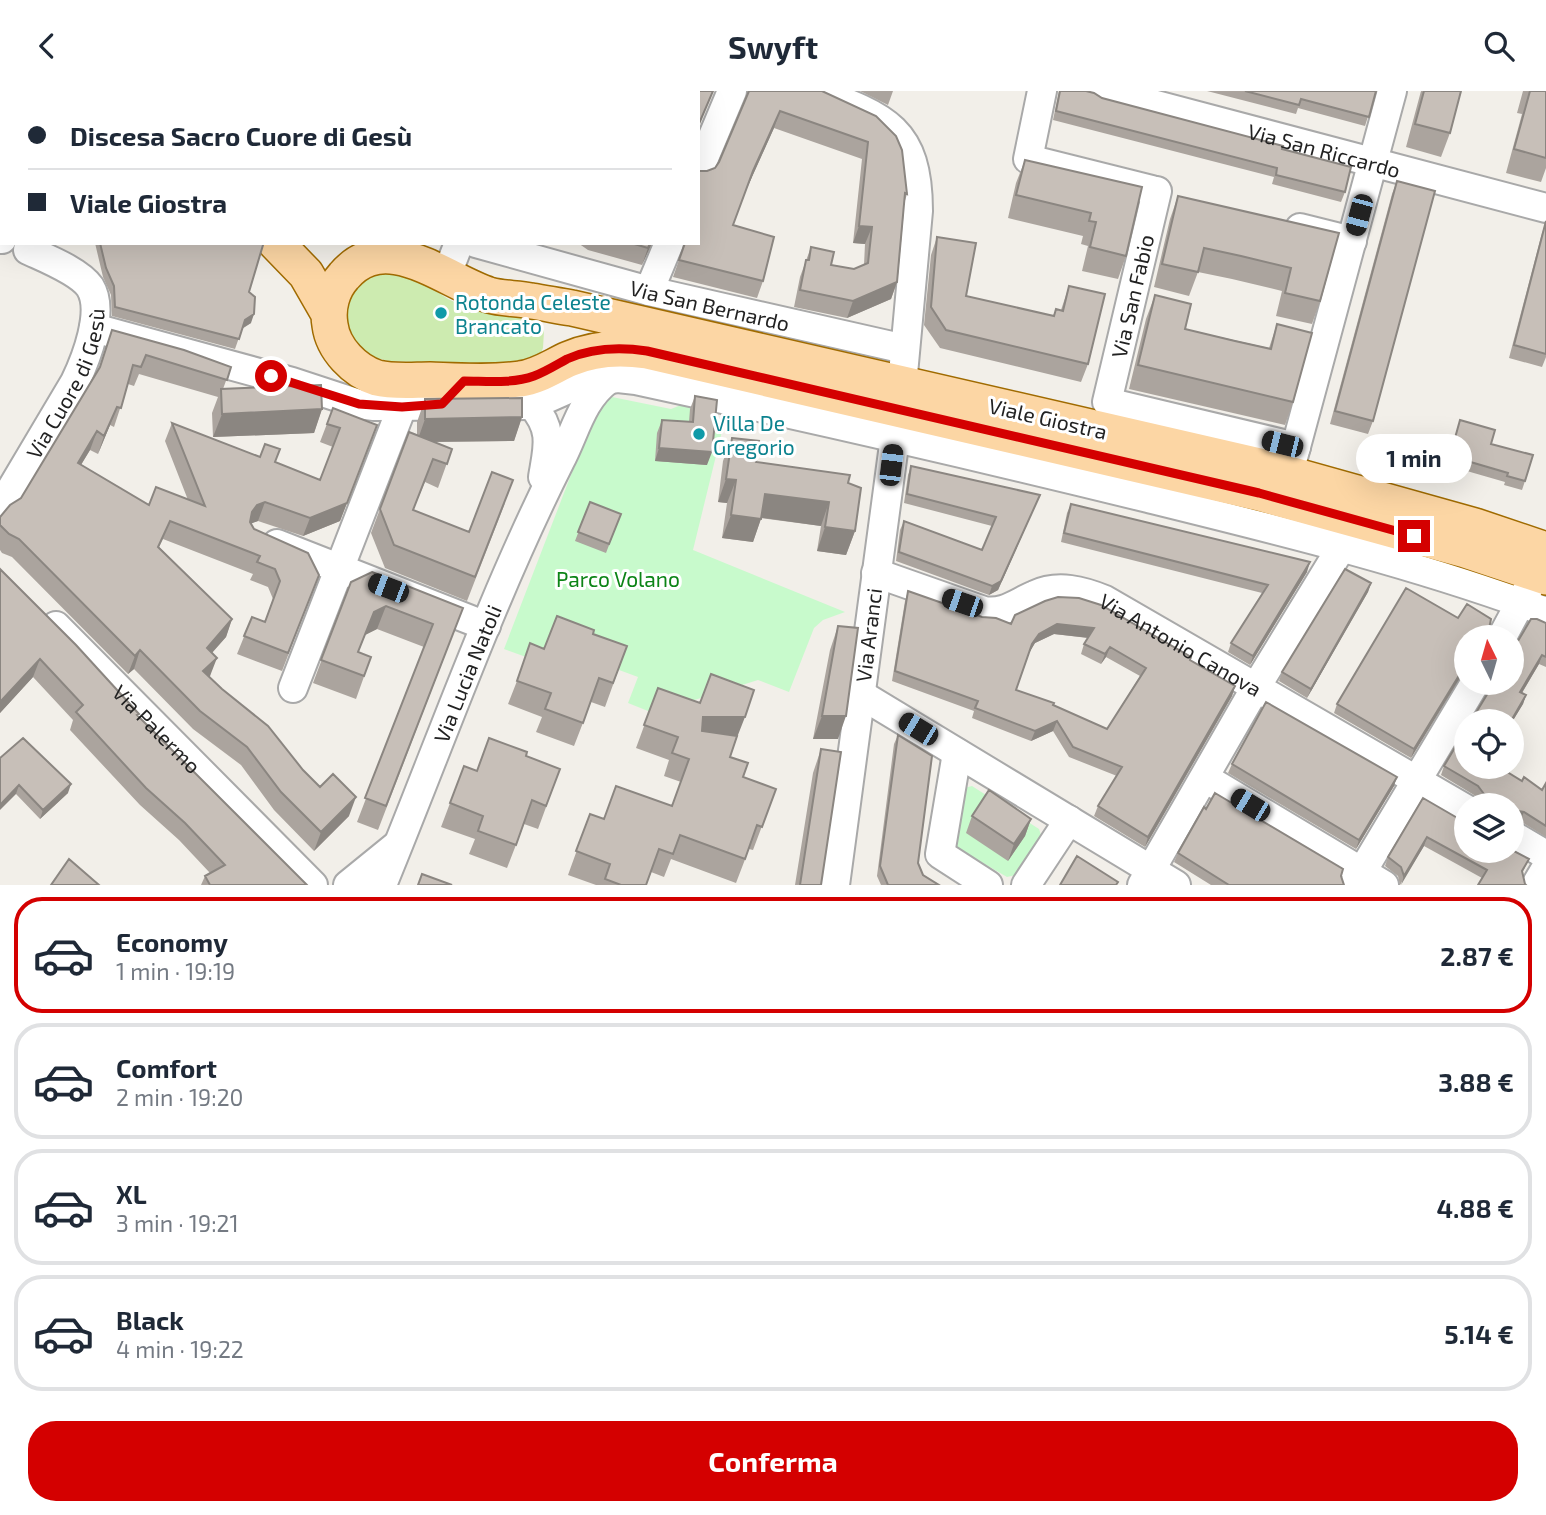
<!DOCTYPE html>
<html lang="it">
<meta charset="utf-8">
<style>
:root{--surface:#fff;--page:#f6f6f7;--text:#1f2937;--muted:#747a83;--line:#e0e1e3;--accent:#d40000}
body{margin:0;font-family:"Exo 2",sans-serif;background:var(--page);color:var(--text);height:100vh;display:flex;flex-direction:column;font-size:26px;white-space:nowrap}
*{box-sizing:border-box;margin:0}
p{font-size:23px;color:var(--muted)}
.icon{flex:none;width:38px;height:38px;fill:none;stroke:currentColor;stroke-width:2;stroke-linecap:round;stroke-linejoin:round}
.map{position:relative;height:794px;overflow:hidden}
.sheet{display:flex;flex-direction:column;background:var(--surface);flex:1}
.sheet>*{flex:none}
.hud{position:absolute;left:0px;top:0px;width:700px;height:154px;box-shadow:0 7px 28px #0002;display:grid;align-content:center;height:154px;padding:0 28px;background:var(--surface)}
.needle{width:46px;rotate:355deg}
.fabs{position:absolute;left:1454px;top:534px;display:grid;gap:14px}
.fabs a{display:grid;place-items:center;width:70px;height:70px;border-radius:50%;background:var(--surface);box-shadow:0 7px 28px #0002;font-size:35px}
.end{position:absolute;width:32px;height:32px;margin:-16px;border:9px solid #d40000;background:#fff;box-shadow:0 0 0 4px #fff}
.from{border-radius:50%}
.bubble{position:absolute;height:49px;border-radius:24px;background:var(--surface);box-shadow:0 7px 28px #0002;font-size:23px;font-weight:700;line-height:49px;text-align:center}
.car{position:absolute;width:21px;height:42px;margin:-21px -10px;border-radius:9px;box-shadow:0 0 5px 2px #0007;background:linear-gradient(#222 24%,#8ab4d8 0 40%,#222 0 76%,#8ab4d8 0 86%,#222 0)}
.hud b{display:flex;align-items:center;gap:24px;height:66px;font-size:26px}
.hud b+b{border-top:2px solid var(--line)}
.hud i{width:18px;height:18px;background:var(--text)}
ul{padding:12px 0 0;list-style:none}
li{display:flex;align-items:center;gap:21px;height:116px;margin:0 14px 10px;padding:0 14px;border:4px solid var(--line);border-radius:28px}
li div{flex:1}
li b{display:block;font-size:26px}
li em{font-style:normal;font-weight:700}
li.selected{border-color:var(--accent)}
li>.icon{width:63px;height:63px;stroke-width:1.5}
.cta{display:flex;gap:14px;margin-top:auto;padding:14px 28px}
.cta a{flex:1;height:80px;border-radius:28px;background:var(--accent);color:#fff;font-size:28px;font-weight:700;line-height:80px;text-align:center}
header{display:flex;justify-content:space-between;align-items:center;height:91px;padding:0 28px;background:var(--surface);font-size:32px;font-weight:700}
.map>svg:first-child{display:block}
.grass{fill:#cdebb0}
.park{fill:#c8facc}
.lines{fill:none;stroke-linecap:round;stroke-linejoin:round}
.minor-casing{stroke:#a9a9a9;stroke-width:32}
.major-casing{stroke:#a06b00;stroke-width:38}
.minor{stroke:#fff;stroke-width:28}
.major{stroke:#fcd6a4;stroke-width:35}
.wall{fill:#aba49e;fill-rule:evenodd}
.shaded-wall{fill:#8b8681}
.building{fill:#c7bfb8;stroke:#8b8681;stroke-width:2;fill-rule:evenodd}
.route{stroke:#d40000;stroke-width:9}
.culture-dot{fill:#0f9aa8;stroke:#fff;stroke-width:2.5}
.labels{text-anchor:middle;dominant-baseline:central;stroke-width:6;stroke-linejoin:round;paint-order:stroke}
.street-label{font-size:21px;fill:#222;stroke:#fff}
.culture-label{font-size:21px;fill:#0d838f;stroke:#fff;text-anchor:start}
.park-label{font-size:21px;fill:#0c8416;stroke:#fff}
</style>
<header><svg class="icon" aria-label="back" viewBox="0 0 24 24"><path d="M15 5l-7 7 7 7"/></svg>Swyft<svg class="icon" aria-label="search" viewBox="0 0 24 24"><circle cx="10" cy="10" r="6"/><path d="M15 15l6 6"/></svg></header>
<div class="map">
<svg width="1546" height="794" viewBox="0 0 1546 794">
<rect width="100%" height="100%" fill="#f2efe9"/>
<path class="grass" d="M383,179l32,7 33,22 22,10 65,9 9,13 -1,17 -3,7 -23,11 -128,-5c-35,-5 -56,-43 -34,-74 6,-9 18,-13 28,-17z"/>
<path class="park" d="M612,306l59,12 20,-8 21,17 12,5 -31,127 152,62 -22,8 -9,8 -25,64 -31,-12 -105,33 -25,-10 10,-26 -54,-20 -44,5 -36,-13 90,-234 12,-15z
M972,695l67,43 3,9 -22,36 -13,3 -50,-29 -3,-11 10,-49z"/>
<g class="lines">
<g class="minor-casing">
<g id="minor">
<path d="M47,0l4,2"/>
<path d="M815,0c71,26 103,38 103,120l-16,174 -67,500"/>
<path d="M1042,0l-14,68 124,31"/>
<path id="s1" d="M1103,0l443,117"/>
<path d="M98,2l1,-2"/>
<path d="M0,55l2,1"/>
<path d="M698,81l34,-81"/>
<path d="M1157,100l-50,211 189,45"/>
<path d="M1300,137l52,13"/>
<path d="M0,147l2,1"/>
<path id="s2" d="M476,152l173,48 256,58"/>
<path d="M447,183l12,-31"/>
<path d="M649,200l20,-48"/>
<path d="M94,237l198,54 67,22 15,2 158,-1 52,-23 34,-4 18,2c171,37 342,76 512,118 134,33 269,66 398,114"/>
<path d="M532,314c22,25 16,42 11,72"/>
<path d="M1291,374l101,-374"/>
<path id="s3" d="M0,417l75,-126c11,-23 30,-71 15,-95 -11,-16 -45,-29 -62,-37l3,-7"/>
<path d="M277,453l209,82"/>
<path id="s4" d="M876,482l108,38c21,3 32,-8 51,-16 23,-11 48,-4 70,5l361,209"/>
<path id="s5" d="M56,535l257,259"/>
<path d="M1502,546l27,-50"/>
<path d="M293,597l109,-281"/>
<path d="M860,603l316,191"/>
<path d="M957,662l-17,101 48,31"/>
<path d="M1205,687l179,107"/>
<path d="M1512,744l34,20"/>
<path d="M348,794l48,-39"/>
<path id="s6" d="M382,794c58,-141 109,-287 178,-424 15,-28 21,-61 48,-81"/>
<path d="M1026,794l43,-65"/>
<path d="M1142,794l114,-198 85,-139"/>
<path d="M1354,794l121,-202"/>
<path d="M1536,794l10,-17"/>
</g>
</g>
<g class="major-casing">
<path id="major" d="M0,3l2,1
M0,31h2
M276,152l30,31 23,40
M1546,459l-71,-24 -211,-59 -692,-159c-14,-2 -27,-5 -41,-7 -14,-3 -28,-2 -42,-6 -44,-14 -103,-68 -145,-19 -12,13 -17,32 -14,49 3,24 25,46 47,53 16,4 37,2 53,2 30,1 61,3 90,-1 18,-2 33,-13 49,-20 25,-11 51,-12 78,-8l612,142 206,57 81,27"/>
</g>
<use href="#minor" class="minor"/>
<use href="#major" class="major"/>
</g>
<path class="wall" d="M748,0h74l54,25 31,78 -3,10 -7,78 -6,17 -44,19 -53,-11 6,-30 11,-30 20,18 23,4 10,-4 1,-21 -12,-1 9,-84 -88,-31 -27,60 -14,37 30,56 -6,17 -84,-21 12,-34h13l9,-72 8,-3 4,-6z
M860,0h33l-5,14z
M1059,0h27l16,7 180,51 63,43 -4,10 -69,-18 2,-7 -221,-57z
M1207,0h169l-11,35 -67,-18 -2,6z
M1421,0h40l-11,42 -9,24 -35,-10z
M1523,0h23v77l-5,14 -35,-9 16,-59 -5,-1z
M1025,69l117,27 -16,69 -8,23 -36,-8 6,-25 -7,-2 2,-8 -75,-18 8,-35z
M1397,90l-24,240 -5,13 -38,-10 62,-230z
M1178,105l161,37 -19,68 -8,23 -36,-8 6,-25 -50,-12 -34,-7 -9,24 -35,-9 16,-68z
M1546,130v136l-4,10 -33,-9 33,-125z
M937,146l29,59 88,20 2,-7 5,1 8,-24 19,78 -7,18 -141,-34 -16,-23 7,-70z
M95,152h167l-13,49 2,31 -9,6 -7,20 -123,-33 -1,-21 -8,-18z
M578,152h74l-10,22 -54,-15z
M1155,204l30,34 84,19 8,-24 16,78 -8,23 -156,-36 17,-70z
M112,239l119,37 -8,22 99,20 -8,24 -101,4 -1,-24 6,-16 -79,-23 -5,12 -6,-2 -14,43 -4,-2 -12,29 -8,-4 -9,15 68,40 39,-5 -23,-59 7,-18 148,57 13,-33 -13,-5 13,-34 44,17 -37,96 -37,15 -45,-15 -7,2 3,6 65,46 -37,96 -45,-17 15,-37 13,5 8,-23 -5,-12 -18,-7 3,-6 -90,-35 -4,8 73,72 -6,18 -14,16 -2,24 139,139 -35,35 -40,-41 -33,-45 -48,-36 -59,-60 -6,5 -116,-117 -10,-4 -2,-3v-33l21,-19 78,-130z
M695,305l12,69 -52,-4 2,-28 5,-13 27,2 1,-13z
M425,308l97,18 -8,24 -80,1 18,7 -14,39 -13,-6 -12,28 56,22 36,-29 -38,98 -82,-33 -14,-35 9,-24 37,-74v-13z
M1460,329l65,61 -3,9 -18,-5 1,-3 -59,-17z
M732,347l24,24 92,21 7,48 -9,24 -29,-4 4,-25 -60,-8 -8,24 -31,-4 5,-35 -9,-1 5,-41z
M911,375l129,29 -42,95 -9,5 -93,-34 4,-31 4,-9 78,29 10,-24 -88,-23 4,-28z
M590,411l31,12 -15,39 -31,-12z
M1071,413l236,68 -57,93 -22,-13 3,-9 31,-50 -201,-51 6,-29z
M0,478l138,147 169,169h-106l4,-9 5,-3 -31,-33 -39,-35 -70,-75 3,-10 -40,-43 -33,36z
M351,491l112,26 -85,222 -21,-8 67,-175 -47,-18 -12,6 -7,17 13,5 -15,42 -43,-16z
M1371,492l-3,9 -61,106 -28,-17 3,-9z
M908,500l74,26 29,7 4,-9 175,45 45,26 -3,10 -87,151 -51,-31 4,-10 19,-30 -48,-19 -16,-26 -22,10 -59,-23 2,-7 -82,-30 13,-80zM1054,543l34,4 -4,6 -3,10 20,10 5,-7 34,19 -33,53 -54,-24 -37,-15 13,-37 6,-10z
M1458,527l31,11 -78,129 -77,-45 3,-9z
M1531,528h6l9,4v44l-7,-3 -17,29 4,2 -3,9 -11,18v-1h-41l23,-38h18v-32z
M838,535v113h-25l17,-89z
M593,543l34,12 -22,61 -14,-5 -17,44 -38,-14 6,-15 -34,-13 9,-23z
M658,597l72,69 13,20 33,12 -23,61 -4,-1 -13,34 -65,-24 -7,18 -13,-5 -5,13h-50l-28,-10 22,-61 14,5 68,-13 9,-24 -17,-6 5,-16 -33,-12z
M898,644l20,128 5,12 16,10h-58l-4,-9 17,-132z
M821,658v136h-26l18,-112z
M526,665l34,13 -22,60 -14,-5 -17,44 -38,-14 6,-15 -34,-12 23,-61 13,5z
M0,667l68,35 -28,26 -24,-25z
M1232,673l162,22 -38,63 -128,-76z
M1444,675l22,1 56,14 20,9 4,-7v54l-26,-16 -8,-16h-28l-3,-2 -7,-8 -33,-20z
M1423,707l106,61 -7,14 3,11 -43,-6 -58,-32 -24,39 -2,-9 -13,-10 3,-9z
M972,725l59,3 -6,17 -17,25 -42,-28z
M1178,762l163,23 3,9h-133l-37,-23z"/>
<path class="shaded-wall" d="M780,20l-6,17 -27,60 6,-17z
M859,135l13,1 -7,17 -12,-1z
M650,152h2l-10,22 6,-17z
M897,191l-6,17 -44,19 6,-17z
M254,223l-3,9 -10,6 4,-9z
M117,316l-7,18 -12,29 6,-18z
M322,318l-8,24 -101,4 9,-23z
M522,326l-8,24 -97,1 8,-23z
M97,340l-7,19 -19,31 7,-18z
M370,353l-30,77 -37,15 7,-18z
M659,357l53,4 -5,13 -52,-4z
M726,388l10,1 -9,23 -9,-1z
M765,403l64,8 -8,24 -65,-9z
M1040,404l-42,95 -9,5 3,-9z
M265,411l-7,19 -8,3 2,-12 5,-7z
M731,424l30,4 -8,23 -31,-4z
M825,436l30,4 -9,24 -29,-4z
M1310,471l-3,10 -57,93 3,-9z
M1371,492l-3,9 -61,106 4,-9z
M386,515l-9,23 -12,6 -16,41 25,-64z
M232,528l-6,18 -26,29 7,-18z
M1057,533l37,4 -4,10 -36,-4 -19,9 -6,10 3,-9 7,-10z
M1110,556l-4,10 -5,7 4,-10z
M140,559l-6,19 -6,5 7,-18z
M1542,564l-3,9 -22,37 3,-9z
M217,567l-7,18 -13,13 6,-18z
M40,568l-7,18 -33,36v-11z
M1466,573v4l-55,90 3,-9z
M1235,595l-3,10 -87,151 3,-10z
M1526,604l-3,9 -11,18v-1h-1z
M822,625h24l-8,23h-25z
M703,626h42l-9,23h-41z
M1057,630l-4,10 -22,10 4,-10z
M1397,686l-3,9 -38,63 3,-9z
M71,693l-3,9 -28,26 3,-9z
M19,694l-3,9 -16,16v-5z
M356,706l-7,19 -35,35 7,-19z
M1512,719l12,2 -4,9 -8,-1z
M1031,728l-6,17 -17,25 6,-17z
M1427,746l-3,9 -23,39 3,-9z"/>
<path class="building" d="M190,0h33l-1,2h-33z
M295,0h39l6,2 5,-2h47l-1,2 -8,-2 -1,2h-88z
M467,0h52l7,2 6,-2h38v2h-103z
M684,0h29l-15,35v-33h-15z
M749,0h73l54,25 20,20 6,14 5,44 -2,-1 -8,89 -44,19 -53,-11 6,-30h3l2,-13 23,5 -3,13 23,4 14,-6 4,-36 -13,-1 9,-84 -88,-31 -27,60 -20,54 41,12 -11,44 -84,-21 6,-17h13v-72h9l8,-3 4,-6z
M1060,0h26l8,2 8,5 181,48 -1,3 69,18 -6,25 -69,-17 1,-7 -221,-57z
M1245,0h131l-7,26 -68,-18 -2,6z
M1424,0h37l-11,42 -35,-9z
M1530,0h16v67l-32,-9z
M1025,69l117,27 -16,69 -36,-9 6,-25 -7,-1 2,-8 -75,-18z
M0,88h2v34h-2z
M1397,90l38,10 -62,230 -38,-10z
M1178,105l161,37 -19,68 -35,-8 6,-25 -50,-12 -37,-8 -6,24 -36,-8z
M1546,130v133l-32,-9z
M937,146l39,6 -10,53 88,20 2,-7 7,2 6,-25 36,8 -17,70 -142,-34 -15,-23z
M100,152h162l1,2 -14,47 6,5 -1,17 -9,6 -6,19 -124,-32 -1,-21 -8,-18z
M631,152h19l-2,5z
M1155,204l36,9 -6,25 50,12 36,8 6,-25 35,9 -19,69 -155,-37z
M112,239l72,20 47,17 -4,13 -81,-25 -5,12 -8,-2 -12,43 -4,-1 -13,29 -7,-5 -19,32 71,42 7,-18 49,19 -33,-83 88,34 5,-13 15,5 -5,13 45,18 20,-52 -13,-4 6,-16 44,17 -30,78 -37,15 -45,-16 -8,3 -5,7 -2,10 4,7 54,24 11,22 -31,78 -44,-17 8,-19 13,5 15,-41 -5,-12 -18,-7 3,-6 -90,-35 -12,26 74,72 -25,29 10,10 -14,13 19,18 46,37 35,44 17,17 13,-13 23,23 -35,35 -40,-40 -34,-45 -47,-36 -60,-61 -5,6 -116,-117 -10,-5 -9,-9v-8l10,-12 11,-7 79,-131z
M321,294l1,24 -100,5 -1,-25z
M695,305l22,4 -5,52 -53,-4 3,-28 31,2z
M522,307v19l-97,2v-20z
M1460,329l35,10 -4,14 42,11 -8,26 -18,-5 1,-3 -58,-17z
M409,341l43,17 -5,15 -14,-5 -20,51 56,22 23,-60 21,8 -38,97 -81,-32 -14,-36z
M732,347l27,3 -3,21 94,13 -2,8 13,5 -6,43 -30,-4 4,-25 -64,-8 -4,25 -30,-4 5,-35 -10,-1z
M911,375l129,29 -39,86 -9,5 -93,-34 5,-31 78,29 14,-33 -89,-23z
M590,411l31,12 -12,30 -31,-12z
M1071,413l239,58 -57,94 -22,-13 37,-58 -204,-52z
M0,478l76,76 63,69 -2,1 170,170h-97l-5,-9 20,-11 -40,-42 -39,-35 -70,-76 7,-7 -43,-46 -40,43z
M1345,478l26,14 -60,106 -29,-17z
M372,481l91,36 -77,198 -21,-8 68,-174 -47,-18 -12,6 -16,40 13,5 -7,19 -43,-16 30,-78z
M1406,497l52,30 9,-14 24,15 -2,10 -5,8h-18v27l-52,85 -77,-45z
M908,500l74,26 14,1 15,6 4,-9 30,-14 13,-4 21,1 22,7 90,52 -1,3 45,26 -87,151 -50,-31 24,-39 -49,-20 -16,-26 -22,10 -60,-23 3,-7 -83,-30zM1057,533l37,4 -10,16 21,10 5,-7 36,21 -39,61 -54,-24 1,-2 -38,-13 16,-46 7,-10z
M557,525l37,14 -1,4 34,12 -14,37 -14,-5 -16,45 -38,-14 6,-16 -34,-12 13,-38 14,6z
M1531,528h6l9,4v34l-4,-2 -22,37 6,3 -15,26h-40l23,-38h18v-32z
M838,535l20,2 -12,88h-24z
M711,583l43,16 -9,27h-42l-1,14 35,5 -7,21 18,6 -5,14 33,12 -14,38 -5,-2 -12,34 -65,-24 -7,19 -14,-5 -13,36h-25l-16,-6 5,-15 -34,-13 14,-37 14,5 12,-33 56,20 17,-47 -17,-6 6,-16 -34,-12 14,-37 42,15z
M1266,611l131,75 -38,63 -127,-76z
M1466,638v38h33l23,14 2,-4 18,13 4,-7v43l-22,-14 -12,-2v-5h-9l-19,-11 -6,-8 -34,-20z
M898,644l34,21 -14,107 5,12 16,10h-51l-8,-19z
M23,647l48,46 -28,26 -24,-25 -19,20v-47z
M489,647l38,14 -1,4 34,13 -14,37 -14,-6 -16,45 -38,-14 5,-15 -33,-13 14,-37 13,5z
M821,658l20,3 -20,133h-21z
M989,699l42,29 -17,25 -42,-28z
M1215,702l128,76 -2,7 3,9h-115l-51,-32 26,-46 2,2z
M1423,707l43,25v28l46,-1 17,9 -7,12 3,13 1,1h-48l9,-15 -60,-33 -23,39 -3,-9 -13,-10z
M1077,765l41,26 -2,3h-56z
M69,768l30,26h-48z
M422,783l30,11h-34z"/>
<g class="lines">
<path class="route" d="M271,285l88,28 43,3 40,-3 22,-23c22,0 48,3 70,-5 11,-4 22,-11 33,-17 25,-11 53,-12 80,-8l612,142 155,43"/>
</g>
<g class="culture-dot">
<circle cx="441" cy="222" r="7"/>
<circle cx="699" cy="343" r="7"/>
</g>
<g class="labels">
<g class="street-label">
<text stroke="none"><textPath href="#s1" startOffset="229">Via San Riccardo</textPath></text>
<text transform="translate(1132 205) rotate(-77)">Via San Fabio</text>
<text stroke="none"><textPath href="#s2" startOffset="242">Via San Bernardo</textPath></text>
<text stroke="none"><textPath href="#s3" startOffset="142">Via Cuore di Gesù</textPath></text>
<text transform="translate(1048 327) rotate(13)">Viale Giostra</text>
<text transform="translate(868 544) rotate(-83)">Via Aranci</text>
<text stroke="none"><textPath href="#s4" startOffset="329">Via Antonio Canova</textPath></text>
<text stroke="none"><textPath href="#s6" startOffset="228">Via Lucia Natoli</textPath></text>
<text stroke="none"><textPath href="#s5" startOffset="144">Via Palermo</textPath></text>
</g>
<g class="culture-label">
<text x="455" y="210">Rotonda Celeste<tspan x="455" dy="24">Brancato</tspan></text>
<text x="713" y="331">Villa De<tspan x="713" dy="24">Gregorio</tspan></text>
</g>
<g class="park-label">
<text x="618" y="487">Parco Volano</text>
</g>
</g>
</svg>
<div class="fabs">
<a><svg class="needle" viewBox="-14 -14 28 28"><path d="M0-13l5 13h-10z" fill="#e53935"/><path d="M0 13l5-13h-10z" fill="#747a83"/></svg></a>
<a><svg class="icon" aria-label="locate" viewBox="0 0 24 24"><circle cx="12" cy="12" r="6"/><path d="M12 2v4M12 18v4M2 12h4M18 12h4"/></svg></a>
<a><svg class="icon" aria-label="layers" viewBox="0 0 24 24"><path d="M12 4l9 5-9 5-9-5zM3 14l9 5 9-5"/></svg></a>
</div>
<i class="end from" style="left:271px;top:285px"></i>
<i class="end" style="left:1414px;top:445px"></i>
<div class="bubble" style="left:1356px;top:343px;width:116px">1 min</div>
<i class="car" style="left:1359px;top:124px;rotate:195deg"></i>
<i class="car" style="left:1282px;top:353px;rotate:284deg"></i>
<i class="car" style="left:891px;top:374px;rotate:7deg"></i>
<i class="car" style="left:388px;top:497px;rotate:291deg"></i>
<i class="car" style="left:962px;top:512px;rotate:289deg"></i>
<i class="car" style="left:918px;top:638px;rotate:301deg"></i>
<i class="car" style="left:1250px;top:714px;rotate:301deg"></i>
<div class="hud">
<b><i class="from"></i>Discesa Sacro Cuore di Gesù</b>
<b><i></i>Viale Giostra</b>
</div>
</div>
<section class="sheet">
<ul>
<li class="selected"><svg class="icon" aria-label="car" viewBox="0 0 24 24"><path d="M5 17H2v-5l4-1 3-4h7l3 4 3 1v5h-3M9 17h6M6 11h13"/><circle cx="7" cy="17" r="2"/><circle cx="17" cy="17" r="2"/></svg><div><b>Economy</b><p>1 min · 19:19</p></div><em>2.87 €</em></li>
<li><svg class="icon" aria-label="car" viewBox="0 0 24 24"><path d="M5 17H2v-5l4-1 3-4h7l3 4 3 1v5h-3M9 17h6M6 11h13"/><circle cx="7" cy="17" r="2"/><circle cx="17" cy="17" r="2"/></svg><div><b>Comfort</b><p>2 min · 19:20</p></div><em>3.88 €</em></li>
<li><svg class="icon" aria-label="car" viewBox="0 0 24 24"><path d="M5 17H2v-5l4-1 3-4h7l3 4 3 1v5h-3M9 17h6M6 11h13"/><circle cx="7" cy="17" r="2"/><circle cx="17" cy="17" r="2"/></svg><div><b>XL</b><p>3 min · 19:21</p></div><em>4.88 €</em></li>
<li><svg class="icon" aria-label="car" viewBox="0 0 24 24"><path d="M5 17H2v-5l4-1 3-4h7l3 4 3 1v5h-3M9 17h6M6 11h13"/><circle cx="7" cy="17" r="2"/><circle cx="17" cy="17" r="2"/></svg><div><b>Black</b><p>4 min · 19:22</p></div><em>5.14 €</em></li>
</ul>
<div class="cta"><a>Conferma</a></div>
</section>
